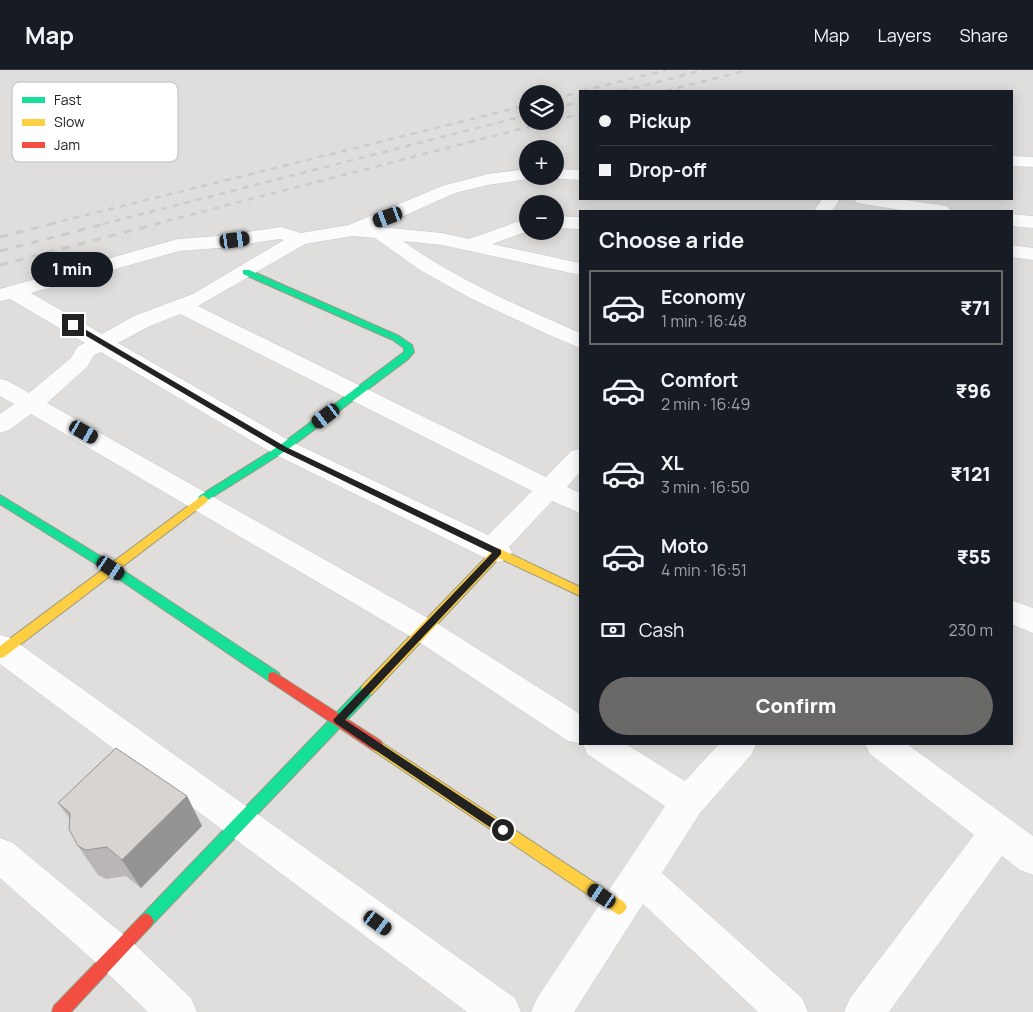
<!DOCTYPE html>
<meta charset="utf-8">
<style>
:root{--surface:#171b24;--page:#20242c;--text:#f1f3f6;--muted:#9ea1a6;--line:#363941;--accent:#6a6968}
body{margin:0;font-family:Manrope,sans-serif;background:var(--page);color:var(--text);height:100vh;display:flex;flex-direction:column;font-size:19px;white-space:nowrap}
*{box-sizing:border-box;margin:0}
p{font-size:16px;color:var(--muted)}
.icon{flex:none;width:28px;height:28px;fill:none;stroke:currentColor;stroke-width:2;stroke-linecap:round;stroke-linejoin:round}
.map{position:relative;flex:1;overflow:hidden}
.panel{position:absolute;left:579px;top:140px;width:434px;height:535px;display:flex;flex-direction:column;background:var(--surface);border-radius:0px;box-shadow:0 2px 12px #0003}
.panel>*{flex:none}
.banner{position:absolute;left:579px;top:20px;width:434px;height:110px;border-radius:0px;box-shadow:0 2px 12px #0003;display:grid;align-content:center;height:110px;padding:0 20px;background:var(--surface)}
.fabs{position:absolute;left:519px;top:15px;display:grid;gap:10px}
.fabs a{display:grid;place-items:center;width:45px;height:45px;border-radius:50%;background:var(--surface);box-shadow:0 2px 12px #0003;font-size:25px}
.end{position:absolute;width:22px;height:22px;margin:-11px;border:6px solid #222;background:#fff;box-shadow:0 0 0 2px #fff}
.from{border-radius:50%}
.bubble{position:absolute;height:35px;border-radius:18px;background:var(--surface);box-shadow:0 2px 12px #0003;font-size:16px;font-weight:800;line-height:35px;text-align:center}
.car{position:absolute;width:15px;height:30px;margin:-15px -8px;border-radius:6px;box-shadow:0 0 4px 1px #0007;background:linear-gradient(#222 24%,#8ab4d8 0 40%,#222 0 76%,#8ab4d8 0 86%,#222 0)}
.banner b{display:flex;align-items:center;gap:18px;height:48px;font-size:19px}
.banner b+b{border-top:1px solid var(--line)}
.banner i{width:12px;height:12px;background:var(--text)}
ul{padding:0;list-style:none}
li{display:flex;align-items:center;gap:15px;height:75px;margin:0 10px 8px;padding:0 10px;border:2px solid transparent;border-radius:0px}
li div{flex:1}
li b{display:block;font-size:19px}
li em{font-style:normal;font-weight:800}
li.current{border-color:var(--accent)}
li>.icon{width:45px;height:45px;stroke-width:1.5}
h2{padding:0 20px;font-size:22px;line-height:60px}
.pay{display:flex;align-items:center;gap:12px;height:55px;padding:0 20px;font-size:19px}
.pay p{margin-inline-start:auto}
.cta{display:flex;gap:10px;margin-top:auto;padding:10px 20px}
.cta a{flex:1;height:58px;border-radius:30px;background:var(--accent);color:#fff;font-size:20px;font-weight:800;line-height:58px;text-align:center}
header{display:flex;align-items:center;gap:30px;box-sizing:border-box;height:70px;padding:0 25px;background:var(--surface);border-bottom:1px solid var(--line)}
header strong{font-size:24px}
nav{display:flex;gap:28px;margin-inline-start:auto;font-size:18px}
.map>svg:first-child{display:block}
.residential{fill:#dfdedc;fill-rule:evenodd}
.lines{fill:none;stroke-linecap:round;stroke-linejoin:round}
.street-casing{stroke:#c9c8c7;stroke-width:1}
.fast-casing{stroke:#999a82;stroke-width:2}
.slow-casing{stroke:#999a82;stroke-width:2}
.jam-casing{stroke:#999a82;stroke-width:2}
.street{fill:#fdfcfc;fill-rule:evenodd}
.fast{fill:#16e098;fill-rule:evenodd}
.slow{fill:#ffcf43;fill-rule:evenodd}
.jam{fill:#f24e42;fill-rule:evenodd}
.rail-far1{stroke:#ccc;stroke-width:2.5;stroke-dasharray:6 6;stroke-linecap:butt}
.rail{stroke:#ccc;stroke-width:3;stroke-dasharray:8 8;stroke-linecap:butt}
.wall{fill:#b9b6b5}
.shaded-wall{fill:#969493}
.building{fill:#d7d4d2;stroke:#969493}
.route{fill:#222}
.key{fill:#fff;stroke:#bdbdbd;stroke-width:1}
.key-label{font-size:14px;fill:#222}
</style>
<header>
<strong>Map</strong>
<nav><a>Map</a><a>Layers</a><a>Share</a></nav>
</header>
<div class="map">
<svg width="1033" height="942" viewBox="0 0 1033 942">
<rect width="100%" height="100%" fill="#f0eeeb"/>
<path class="residential" d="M0,0h1033v942h-1033zM580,21h431v108h-431zM528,24h27v27h-27zM528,79h27v27h-27zM528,134h27v27h-27zM580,141h431v533h-431z"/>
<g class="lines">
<g class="street-casing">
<path id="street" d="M1011,86l22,1v10l-22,-1z
M528,99v7h7l-1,2 -46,7 -33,8 -76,34 63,6 27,6 59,-21v13l-36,13 88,19v12l-138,-30 -39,-4c54,39 116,65 177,92v15l-33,-14 -77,-36 -50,-28 -45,-32 -22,-2 -48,8 -107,62 348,171 25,-26 9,-2v23l-13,15 13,6v20l-28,-12 -43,46 3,5 -4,7 -10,3 -17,-6 -207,-102 -173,-102 -7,3 -7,12 -40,36 388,219 145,92v30h46l59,37 34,-37h37l-4,10 -52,59 -38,60 140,125 6,14h-50l-115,-108 -69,108h-43l6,-14 128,-192 -78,-52 -4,-10 -15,-3 -155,-103 -382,-224 -22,16 -9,3v-19l14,-10 -14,-8v-17l8,2 21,12 42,-35 7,-12 7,-3 -75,-44 -10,2v-12l178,-50 41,-3 62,-9 20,6 48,-8 93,-39 46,-12zM280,169l4,1 -91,54 -59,22 -32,18 -71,-41 148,-42 40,-3zM180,244l352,177 -44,44 -196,-93 -174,-99 32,-17z
M555,99l25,1v10l-31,-2 -1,-2h7z
M822,129h18l-8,12h-18z
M854,129h43l44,6 7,2 2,4h-43l-44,-7 -6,-1z
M1011,144l22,2v12l-22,-2z
M555,146l25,1v12l-25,-1z
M1011,175l22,3v12l-22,-3z
M1011,530l22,8v25l-22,-9z
M0,565l11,3 504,360 6,14h-54l-467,-348z
M865,674h42l126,92v39l-13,-5 -18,-14 -113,156h-45l6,-14 124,-163 -104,-81z
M0,768l13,5 117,97 61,58 6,14h-49l-46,-44 -102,-90z"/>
</g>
<g class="fast-casing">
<path id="fast" d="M243,200h6l150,66 13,9 2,7 -7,8 -120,90 -84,53 -4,-1 -1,-3 1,-3 80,-50 125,-94v-4l-11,-8 -150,-66z
M0,425l115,70 164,108 1,4 -1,4 -5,1 -5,-1 -162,-110 -107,-67z
M367,615l5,1 1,4 -1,4 -221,232 -5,3 -5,-3 -3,-5 3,-5 221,-230z"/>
</g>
<g class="slow-casing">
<path id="slow" d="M203,425l5,4 -1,3 -203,155 -4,1v-12z
M498,478l82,39v9l-81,-38 -127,136 -5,1 -5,-1 -1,-4 1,-4 132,-137z
M376,669l248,163 3,5 -3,5 -5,3 -5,-3 -243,-163 -2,-4 2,-4z"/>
</g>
<g class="jam-casing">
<path id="jam" d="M274,602l107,69 2,4 -2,4 -5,2 -5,-2 -102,-68 -1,-4 1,-4z
M146,843l5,3 3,5 -3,5 -80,86h-19l2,-6 87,-90z"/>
</g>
<use href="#street" class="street"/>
<use href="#fast" class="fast"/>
<use href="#slow" class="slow"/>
<use href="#jam" class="jam"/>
<path class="rail-far1" d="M582,21l84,-21
M621,21l83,-21
M666,21l82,-21
M555,28l25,-6
M555,38l25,-6
M555,50l25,-6
M50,154l478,-119
M103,154l425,-109
M155,154l396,-103"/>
<path class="rail" d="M0,167l55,-14
M0,181l108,-28
M0,195l160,-42"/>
</g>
<path class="wall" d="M187,726l15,30 -61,62 -15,-12 -20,3 -8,-4 -20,-29 -8,-27 -12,-16z"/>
<path class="shaded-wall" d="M187,726l15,30 -61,62 -19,-28z"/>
<path class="building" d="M116,678l71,48 -65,64 -15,-13 -21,3 -8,-4 -9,-17 1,-16 -12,-10z"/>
<path class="route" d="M71,254h5l210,123 215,103v4l-156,166 162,107 1,3 -1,4h-7l-165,-111 -2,-3 159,-167 -212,-103 -209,-123z"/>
<rect x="12" y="12" width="166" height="80" rx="8" class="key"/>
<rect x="22" y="27" width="23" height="6" fill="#16e098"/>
<rect x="22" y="49" width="23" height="7" fill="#ffcf43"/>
<rect x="22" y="72" width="23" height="6" fill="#f24e42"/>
<g class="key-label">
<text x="54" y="35">Fast</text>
<text x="54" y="57">Slow</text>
<text x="54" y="80">Jam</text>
</g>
</svg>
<div class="fabs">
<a><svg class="icon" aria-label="layers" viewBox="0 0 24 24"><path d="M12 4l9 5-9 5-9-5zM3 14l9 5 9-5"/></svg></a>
<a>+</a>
<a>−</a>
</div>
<i class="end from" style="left:503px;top:760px"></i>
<i class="end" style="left:73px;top:255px"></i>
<div class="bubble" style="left:31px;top:182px;width:82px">1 min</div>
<i class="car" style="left:388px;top:147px;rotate:250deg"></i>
<i class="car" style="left:235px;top:170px;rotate:82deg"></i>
<i class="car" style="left:326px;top:346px;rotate:233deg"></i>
<i class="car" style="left:84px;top:362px;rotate:120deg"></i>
<i class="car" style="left:111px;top:498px;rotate:124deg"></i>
<i class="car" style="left:602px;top:826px;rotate:304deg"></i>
<i class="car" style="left:378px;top:853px;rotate:126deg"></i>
<div class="banner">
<b><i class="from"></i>Pickup</b>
<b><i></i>Drop-off</b>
</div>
<section class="panel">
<h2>Choose a ride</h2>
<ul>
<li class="current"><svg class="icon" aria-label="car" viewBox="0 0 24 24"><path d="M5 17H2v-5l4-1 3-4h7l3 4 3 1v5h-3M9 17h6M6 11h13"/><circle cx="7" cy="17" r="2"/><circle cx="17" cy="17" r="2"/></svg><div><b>Economy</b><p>1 min · 16:48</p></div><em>₹71</em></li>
<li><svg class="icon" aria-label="car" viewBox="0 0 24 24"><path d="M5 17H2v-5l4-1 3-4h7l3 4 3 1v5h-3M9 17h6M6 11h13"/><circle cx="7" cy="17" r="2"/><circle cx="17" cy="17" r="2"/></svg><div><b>Comfort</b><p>2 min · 16:49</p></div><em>₹96</em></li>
<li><svg class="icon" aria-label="car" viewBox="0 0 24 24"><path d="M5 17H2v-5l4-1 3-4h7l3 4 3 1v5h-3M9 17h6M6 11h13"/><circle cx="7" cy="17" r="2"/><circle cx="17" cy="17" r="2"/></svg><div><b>XL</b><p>3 min · 16:50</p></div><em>₹121</em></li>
<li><svg class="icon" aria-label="car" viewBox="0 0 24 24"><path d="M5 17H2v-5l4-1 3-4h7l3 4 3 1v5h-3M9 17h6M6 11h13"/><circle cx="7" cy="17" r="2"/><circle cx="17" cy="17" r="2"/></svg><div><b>Moto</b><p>4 min · 16:51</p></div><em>₹55</em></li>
</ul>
<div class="pay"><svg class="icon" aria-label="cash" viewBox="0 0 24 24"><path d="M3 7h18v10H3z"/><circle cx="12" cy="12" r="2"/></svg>Cash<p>230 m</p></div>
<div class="cta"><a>Confirm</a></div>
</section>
</div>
